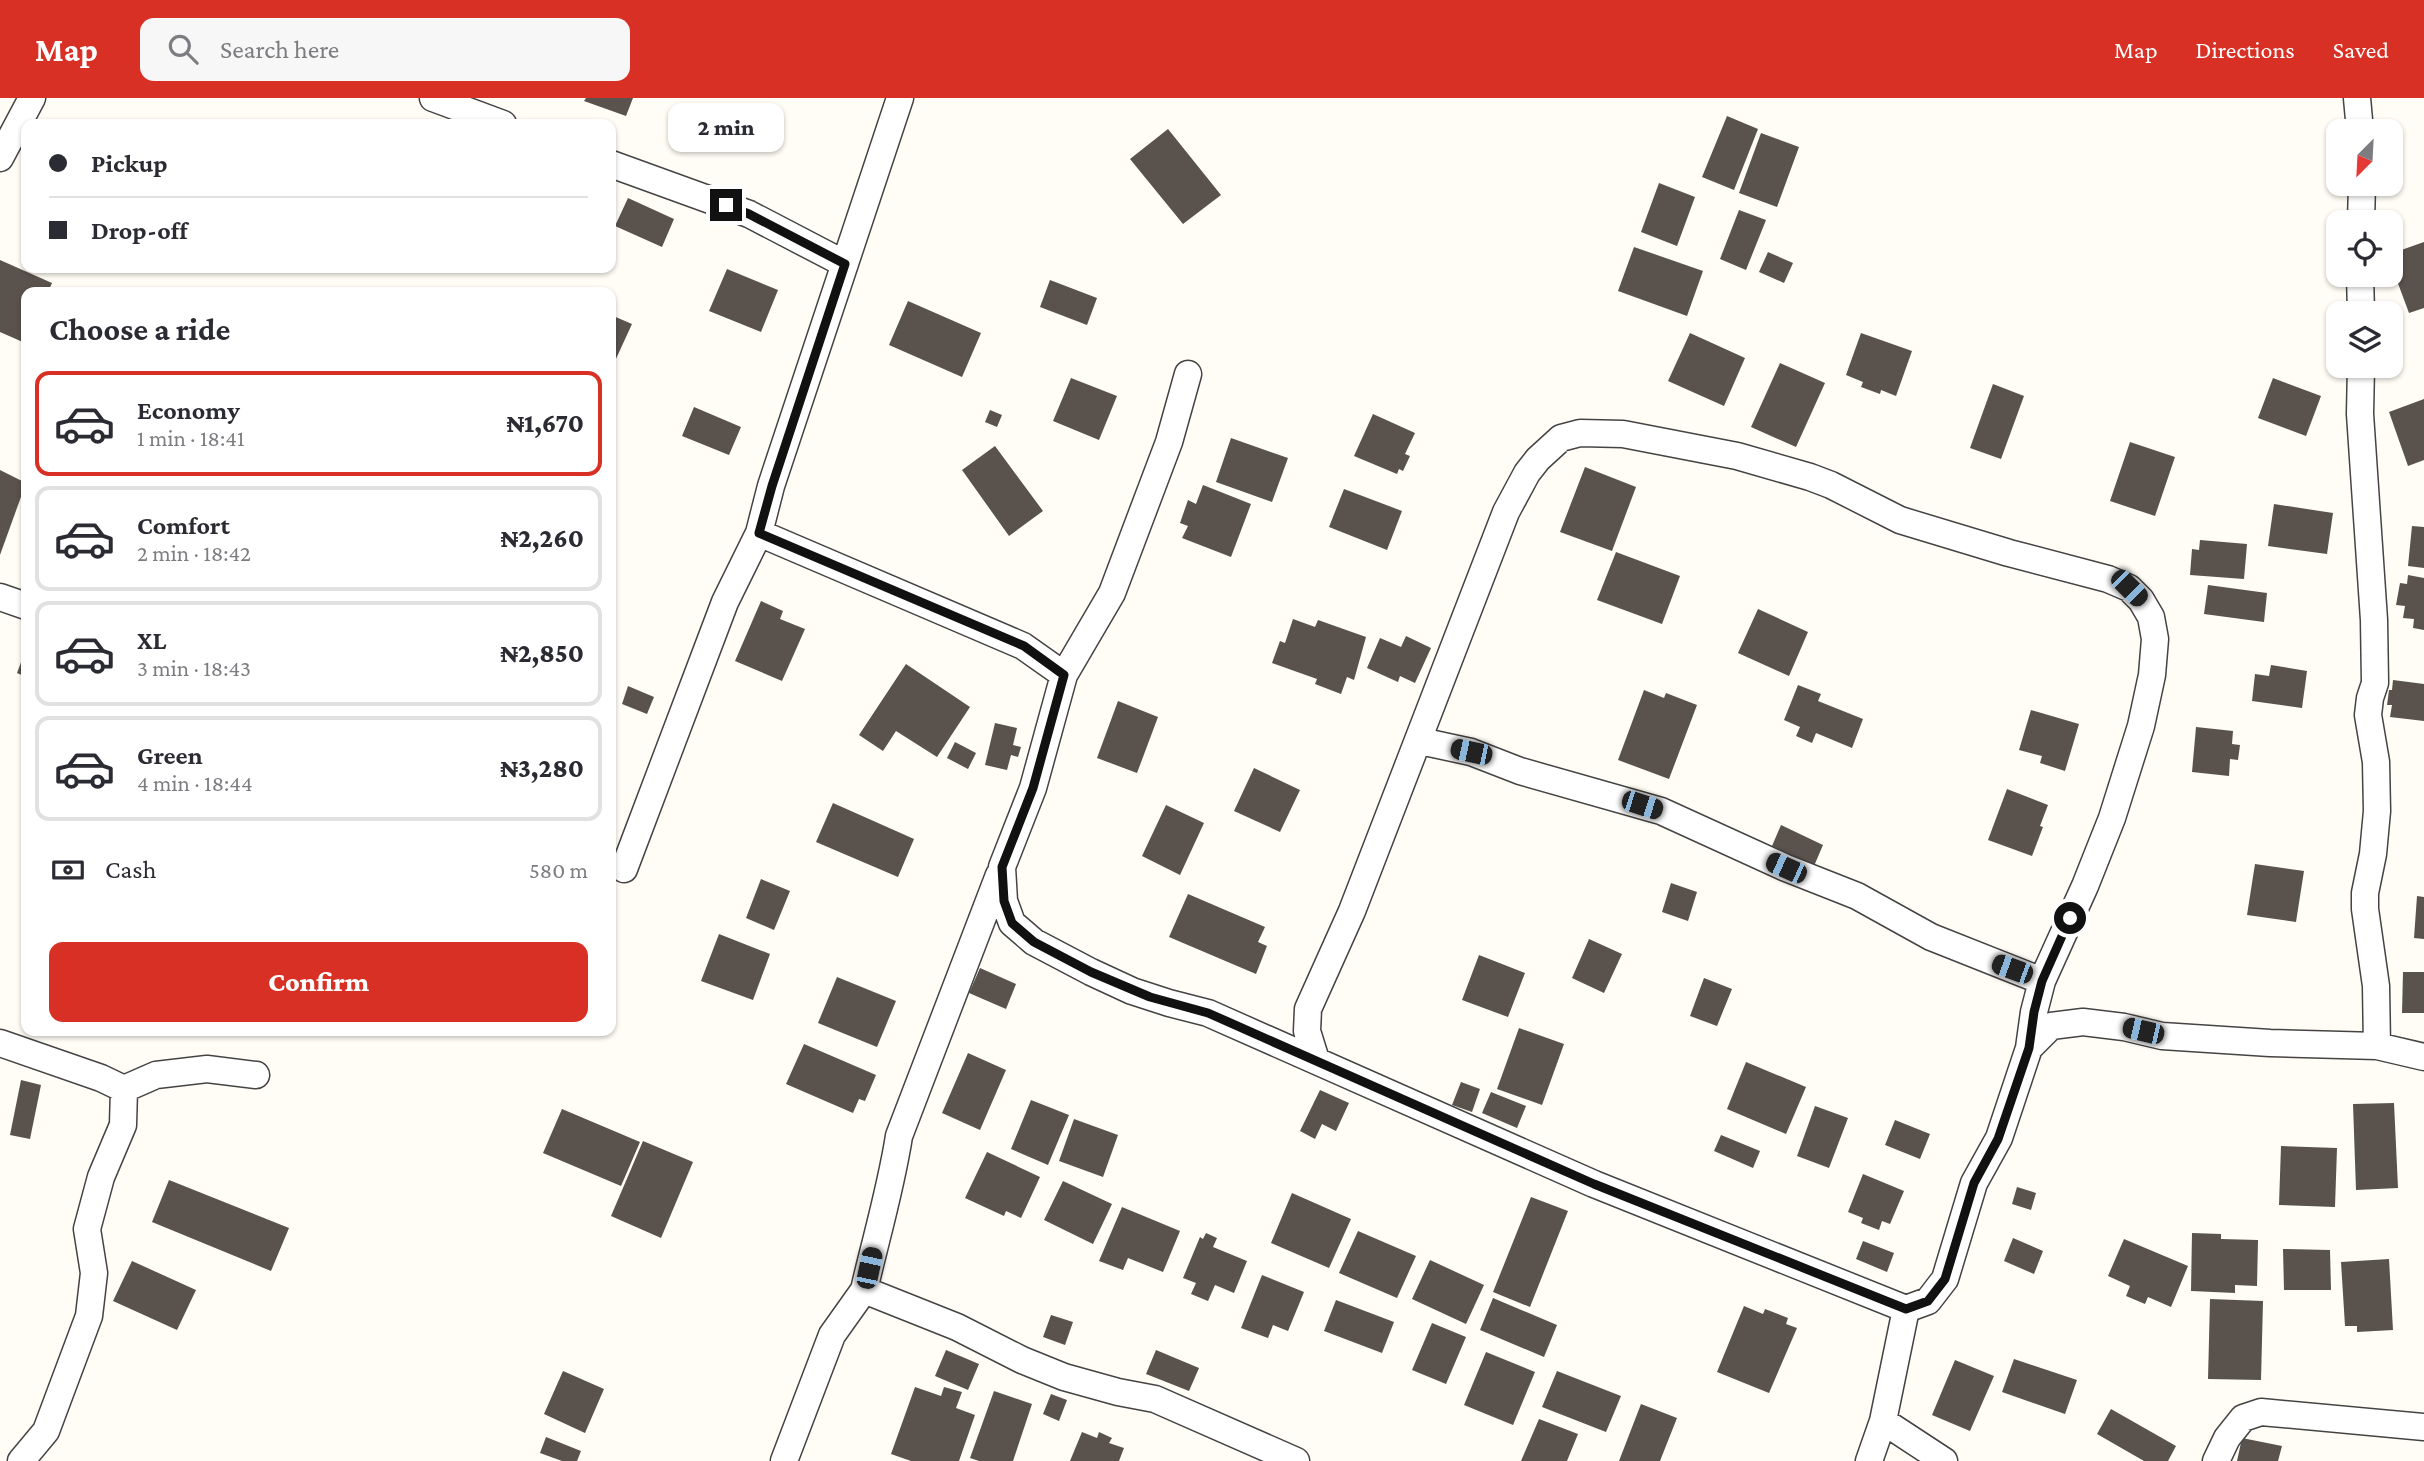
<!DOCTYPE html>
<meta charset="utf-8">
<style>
:root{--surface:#fff;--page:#f7f7f7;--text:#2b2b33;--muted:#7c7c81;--line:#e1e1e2;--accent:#d93025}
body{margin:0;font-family:"Crimson Pro",serif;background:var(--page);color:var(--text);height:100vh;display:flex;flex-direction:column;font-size:26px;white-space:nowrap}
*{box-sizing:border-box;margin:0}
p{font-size:23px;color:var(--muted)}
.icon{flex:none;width:38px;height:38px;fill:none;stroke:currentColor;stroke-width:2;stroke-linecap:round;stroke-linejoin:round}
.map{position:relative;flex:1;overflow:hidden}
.details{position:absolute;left:21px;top:189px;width:595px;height:749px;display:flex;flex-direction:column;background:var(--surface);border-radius:14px;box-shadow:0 2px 5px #0004}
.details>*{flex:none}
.guide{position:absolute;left:21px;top:21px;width:595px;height:154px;border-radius:14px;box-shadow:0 2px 5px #0004;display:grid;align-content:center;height:154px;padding:0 28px;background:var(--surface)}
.needle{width:46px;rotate:204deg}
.tools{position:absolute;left:2326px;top:21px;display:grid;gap:14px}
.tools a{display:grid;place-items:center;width:77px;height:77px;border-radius:14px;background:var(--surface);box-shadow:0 2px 5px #0004;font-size:35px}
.end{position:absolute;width:32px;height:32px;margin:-16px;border:9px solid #111;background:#fff;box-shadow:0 0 0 4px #fff}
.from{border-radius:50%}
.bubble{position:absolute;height:49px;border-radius:14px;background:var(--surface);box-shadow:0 2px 5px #0004;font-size:23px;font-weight:800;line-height:49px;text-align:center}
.car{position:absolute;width:21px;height:42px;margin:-21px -10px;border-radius:9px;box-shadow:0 0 5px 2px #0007;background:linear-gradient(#222 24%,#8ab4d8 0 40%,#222 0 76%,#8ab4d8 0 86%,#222 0)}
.guide b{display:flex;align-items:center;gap:24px;height:66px;font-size:26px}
.guide b+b{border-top:2px solid var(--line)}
.guide i{width:18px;height:18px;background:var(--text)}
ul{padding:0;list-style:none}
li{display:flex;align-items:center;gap:21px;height:105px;margin:0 14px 10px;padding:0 14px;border:4px solid var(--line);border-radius:14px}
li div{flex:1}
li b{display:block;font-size:26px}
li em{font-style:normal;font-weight:800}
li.active{border-color:var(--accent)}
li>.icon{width:63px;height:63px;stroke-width:1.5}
h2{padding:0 28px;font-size:32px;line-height:84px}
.pay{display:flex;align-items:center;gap:18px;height:77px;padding:0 28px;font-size:26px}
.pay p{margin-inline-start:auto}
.action{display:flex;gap:14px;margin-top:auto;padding:14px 28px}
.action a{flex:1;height:80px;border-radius:14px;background:var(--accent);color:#fff;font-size:28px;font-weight:800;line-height:80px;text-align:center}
header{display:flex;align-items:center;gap:42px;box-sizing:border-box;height:98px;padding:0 35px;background:var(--accent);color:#fff}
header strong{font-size:33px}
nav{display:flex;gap:38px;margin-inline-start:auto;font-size:24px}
.search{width:490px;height:63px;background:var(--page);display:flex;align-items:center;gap:18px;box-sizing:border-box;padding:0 24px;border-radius:14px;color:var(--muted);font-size:26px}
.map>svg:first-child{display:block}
.building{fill:#5a524d}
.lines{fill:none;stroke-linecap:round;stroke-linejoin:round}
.minor-casing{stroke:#444;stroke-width:29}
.minor{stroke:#fff;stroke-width:26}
.route{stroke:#111;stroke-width:9}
</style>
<header>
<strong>Map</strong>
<div class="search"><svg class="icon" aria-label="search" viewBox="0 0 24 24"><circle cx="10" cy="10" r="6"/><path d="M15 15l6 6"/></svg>Search here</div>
<nav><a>Map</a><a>Directions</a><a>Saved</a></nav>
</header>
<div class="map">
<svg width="2424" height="1363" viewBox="0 0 2424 1363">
<rect width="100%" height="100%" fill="#fffdf5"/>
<path class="building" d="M586,0h47l-7,18 -42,-15z
M1727,18l31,13 -24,61 -32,-13z
M1168,31l53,66 -38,29 -53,-65z
M1761,35l38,14 -22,60 -38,-14z
M1659,85l36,14 -18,49 -36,-14z
M628,100l46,21 -12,28 -47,-21z
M1739,112l27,10 -20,50 -26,-11z
M2424,144v66l-15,5 -19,-51v-8z
M1634,149l69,24 -16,45 -69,-25z
M1768,154l25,11 -9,20 -25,-11z
M0,162l52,23 -4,9h-22l-1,51 -25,-11z
M727,171l51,21 -17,42 -52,-21z
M1050,182l47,18 -10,27 -47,-18z
M908,203l73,32 -19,44 -73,-32z
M611,217l21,9 -17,37 -4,-2z
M1690,235l55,25 -21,48 -56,-25z
M1861,235l51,18 -16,45 -15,-6 -1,4 -19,-7 2,-5 -17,-7z
M1780,265l45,20 -29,64 -45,-20z
M1071,280l46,18 -18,44 -46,-19z
M2273,280l48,18 -15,40 -48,-18z
M1993,286l31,12 -23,63 -31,-11z
M2424,301v61l-16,6 -19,-54z
M694,309l47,20 -12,28 -47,-19z
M990,312l12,5 -5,12 -12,-5z
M1373,316l42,19 -10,21 5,2 -7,15 -4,-2 -2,5 -43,-18z
M1231,340l57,20 -16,44 -56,-20z
M2130,344l45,15 -20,59 -45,-15z
M995,348l48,65 -34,25 -47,-66z
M1585,369l51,20 -24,64 -52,-19z
M0,372l26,13 -26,72z
M1203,387l48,19 -20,53 -49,-19 6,-12 -8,-3 8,-23 8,4z
M1344,391l58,22 -15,39 -58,-23z
M2274,406l59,9 -6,41 -59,-8z
M2412,428l12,1v41l-16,-2z
M2200,442l47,4 -3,35 -54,-4 2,-26 7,1z
M1616,454l64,24 -18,48 -65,-24z
M2408,477l16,3v52l-11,-2 1,-9 -11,-1 2,-12 -9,-1 4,-22 7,1z
M2208,487l59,8 -3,29 -60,-8z
M761,503l22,10 -3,8 25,10 -23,52 -47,-20z
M1758,511l50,23 -19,44 -51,-23z
M1293,521l22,8 3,-7 48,17 -12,43 -7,-3 -6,17 -26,-10 2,-5 -45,-16 8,-22 5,2z
M1406,538l25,12 -16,35 -15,-7 -2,6 -31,-14 13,-30 21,9z
M26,551v28l-9,-4z
M906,566l64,43 -33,50 -41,-26 -13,20 -24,-16z
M2271,567l36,6 -5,37 -50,-7 3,-27 14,2z
M2393,582l31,4v37l-34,-4 2,-12h-5l2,-15h3z
M1798,587l23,9 -3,7 45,18 -11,29 -36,-15 -4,10 -16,-7 4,-9 -16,-7z
M628,588l26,11 -7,17 -25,-10z
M1644,592l20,8 2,-5 31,12 -28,74 -51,-19z
M1118,603l40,16 -21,56 -40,-15z
M2031,612l48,14 -14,47 -25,-8 2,-7 -23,-6z
M995,625l22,5 -4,17 8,2 -3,10 -7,-2 -4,15 -22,-5z
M2196,629l37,4 -1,13 8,1 -2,15 -8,-1 -1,17 -37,-4z
M955,644l21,11 -8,16 -21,-11z
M1254,670l46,22 -20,42 -46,-21z
M2007,691l41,16 -8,21 3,1 -11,29 -44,-16z
M833,705l81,36 -16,38 -82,-35z
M1166,707l38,18 -24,52 -38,-19z
M1781,727l42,20 -9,21 -42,-20z
M2255,766l49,7 -8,51 -49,-7z
M761,781l29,12 -16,39 -28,-12z
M1671,785l26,9 -9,29 -26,-9z
M1188,796l77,33 -7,15 9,4 -11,28 -87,-37z
M2417,798l7,1v42l-10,-1z
M719,836l51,20 -17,46 -52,-19z
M1589,841l33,15 -18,39 -32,-15z
M1479,857l46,18 -17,44 -46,-17z
M980,870l36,16 -10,25 -37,-16z
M2403,874h21v41h-22z
M837,879l59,24 -19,46 -59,-24z
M1704,880l28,11 -15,37 -27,-10z
M1519,930l45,16 -22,61 -45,-16z
M804,946l72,31 -11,26 -6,-2 -6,14 -67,-29z
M968,955l38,17 -26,60 -38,-17z
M1746,964l60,25 -20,47 -59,-25z
M21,982l20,5 -11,54 -20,-4z
M1461,984l19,7 -8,23 -20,-7z
M1320,992l29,13 -13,28 -14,-7 -7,15 -15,-8z
M1491,994l35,14 -9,22 -35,-15z
M1031,1002l38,15 -21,50 -37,-16z
M2394,1005l4,85 -42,2 -3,-86z
M1815,1008l33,12 -19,50 -32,-12z
M562,1011l78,33 -19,44 -78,-33z
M1074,1021l44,16 -15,42 -44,-16z
M1895,1022l35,14 -10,25 -35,-14z
M1721,1037l39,16 -7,17 -39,-17z
M643,1043l50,21 -32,76 -50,-22z
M2281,1048l56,2 -2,59 -56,-2z
M987,1054l53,25 -19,41 -15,-7 -2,5 -39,-18z
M1863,1076l41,17 -14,33 -8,-3 -3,9 -18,-7 2,-5 -15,-6z
M169,1082l120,48 -18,43 -119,-49z
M1063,1083l49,23 -19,40 -49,-24z
M2017,1089l19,6 -5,17 -19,-6z
M1292,1095l59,26 -22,49 -58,-25z
M1531,1099l37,14 -38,96 -37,-15z
M1122,1109l58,24 -17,41 -35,-14 -5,12 -24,-9z
M1358,1133l58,25 -19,42 -58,-25z
M1206,1135l11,5 -4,9 34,14 -13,32 -19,-8 -7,16 -17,-7 5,-11 -13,-5 17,-41 3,2z
M2192,1135l29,1v5l37,1 -1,46 -22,-1v8l-44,-2z
M2013,1140l30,13 -9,23 -30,-13z
M2124,1141l64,27 -17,41 -23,-10 -3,7 -19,-8 4,-10 -22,-10z
M1863,1143l31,12 -7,19 -31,-13z
M2283,1151l47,1 1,40h-47z
M2389,1161l4,71 -36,2v-6h-12l-4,-64z
M1430,1162l54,25 -18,39 -54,-25z
M132,1163l64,29 -19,40 -64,-29z
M1262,1177l42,17 -16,39 -15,-6 -5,13 -27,-10z
M1493,1200l64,27 -13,32 -64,-27z
M2210,1201l53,2 -2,79 -53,-1z
M1336,1202l58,22 -12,31 -58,-22z
M1744,1208l19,8 2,-5 23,9 -2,6 11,4 -28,65 -52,-21z
M1051,1217l22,7 -8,23 -22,-8z
M1432,1225l34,14 -20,47 -34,-14z
M946,1252l33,14 -11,26 -33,-14z
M1156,1252l43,18 -10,23 -43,-17z
M1486,1254l49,20 -22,53 -49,-20z
M2014,1261l63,21 -12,34 -63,-22z
M1955,1262l39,16 -24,55 -38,-16z
M563,1273l41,18 -19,44 -41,-19z
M1557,1273l64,25 -15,36 -64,-25z
M915,1289l26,9 3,-9 18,5 -6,16 19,7 -16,46h-48l-20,-7z
M994,1293l38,13 -19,57h-34l-9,-3z
M1051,1296l16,6 -8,21 -16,-7z
M1641,1306l36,14 -17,43h-41z
M2111,1311l65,37 -8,15h-24l-47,-27z
M1539,1321l39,15 -11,27h-46z
M1082,1334l15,6 2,-6 13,6 -3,5 15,5 -5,13h-49z
M546,1339l35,14 -4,10h-15l-22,-8z
M2242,1340l40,8 -4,15h-41z"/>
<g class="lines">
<g class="minor-casing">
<path id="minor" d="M433,0l70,26
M2357,0l3,33
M0,60l32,-60
M611,66l138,50 96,50
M2361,124l1,-38
M2360,177l1,38
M2361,268l-1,48 14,206 1,63 -5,15 -2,17 8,47 1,49 -4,43 -8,39v16l11,77 1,60
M1188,276l-19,68 -57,151 -48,82 -31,113 -31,79 2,34 8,22 22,19 57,30 41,19 37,12 39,10 386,171 312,125 22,-8 17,-22 29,-96 25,-45 30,-90 5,-36 8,-31 43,-95 27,-68 29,-92 11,-51 3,-36 -4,-22 -10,-17 -12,-12 -21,-9 -99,-26 -109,-33 -69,-35 -21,-8 -73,-21 -114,-22 -43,-1 -19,5 -23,21 -11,14 -21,39 -154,399 -44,98 -1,22 9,29
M759,435l264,113 41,29
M0,499l26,9
M1420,643l51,11 49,19 141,40 125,57 71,28 74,41 111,44
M624,771l101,-267 34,-69 12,-47 129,-388
M999,777l-100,261c-8,52 -23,102 -35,154l93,37 65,33 42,17 54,15 37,7 141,62
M0,945l101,35 23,11 32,-14 51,-6 49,6
M2029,950l22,-22 32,-4 41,5 38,9 108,7 107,3 47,11
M1883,1323l61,40
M21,1363l25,-30 43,-115 5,-43 -7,-44 14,-52 22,-52 1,-36
M784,1363l48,-126 32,-45
M1869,1363l14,-40 23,-112
M2216,1363l11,-23 16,-20 18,-6 163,15"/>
</g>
<use href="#minor" class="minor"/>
</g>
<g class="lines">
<path class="route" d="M726,107l23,9 96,50 -73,222 -13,47 265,113 40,29 -31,113 -31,79 2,34 8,22 22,19 57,30 59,25 58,16 386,171 312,125 22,-8 17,-22 29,-96 24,-44 31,-91 5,-36 8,-31 28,-63"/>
</g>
</svg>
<div class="tools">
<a><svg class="needle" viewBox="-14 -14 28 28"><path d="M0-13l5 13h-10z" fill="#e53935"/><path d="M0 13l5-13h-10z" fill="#7c7c81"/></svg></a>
<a><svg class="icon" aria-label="locate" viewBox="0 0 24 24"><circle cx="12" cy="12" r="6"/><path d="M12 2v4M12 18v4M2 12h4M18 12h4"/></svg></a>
<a><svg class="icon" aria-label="layers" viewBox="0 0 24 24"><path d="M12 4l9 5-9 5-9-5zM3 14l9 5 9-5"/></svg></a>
</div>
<i class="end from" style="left:2070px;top:820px"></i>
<i class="end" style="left:726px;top:107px"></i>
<div class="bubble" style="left:668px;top:5px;width:116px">2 min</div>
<i class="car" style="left:2129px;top:490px;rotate:135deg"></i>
<i class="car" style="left:1471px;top:654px;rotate:282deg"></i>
<i class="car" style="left:1642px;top:707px;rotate:108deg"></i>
<i class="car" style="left:1786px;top:770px;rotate:294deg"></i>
<i class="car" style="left:2012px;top:871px;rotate:290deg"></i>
<i class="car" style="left:2143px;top:933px;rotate:283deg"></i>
<i class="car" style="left:869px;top:1170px;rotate:12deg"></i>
<div class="guide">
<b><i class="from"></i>Pickup</b>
<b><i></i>Drop-off</b>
</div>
<section class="details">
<h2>Choose a ride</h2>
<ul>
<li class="active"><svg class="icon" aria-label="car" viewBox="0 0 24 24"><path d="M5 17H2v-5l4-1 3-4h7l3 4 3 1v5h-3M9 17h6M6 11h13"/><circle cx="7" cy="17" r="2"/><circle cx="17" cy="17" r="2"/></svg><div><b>Economy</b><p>1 min · 18:41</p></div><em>₦1,670</em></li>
<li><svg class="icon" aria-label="car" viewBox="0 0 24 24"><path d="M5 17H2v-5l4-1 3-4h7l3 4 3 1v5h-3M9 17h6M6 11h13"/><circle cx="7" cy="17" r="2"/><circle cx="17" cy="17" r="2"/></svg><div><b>Comfort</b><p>2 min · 18:42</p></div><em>₦2,260</em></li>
<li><svg class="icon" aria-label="car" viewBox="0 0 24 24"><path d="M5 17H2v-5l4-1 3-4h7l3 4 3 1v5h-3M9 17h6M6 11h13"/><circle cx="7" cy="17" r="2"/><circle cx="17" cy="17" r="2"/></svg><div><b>XL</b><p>3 min · 18:43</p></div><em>₦2,850</em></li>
<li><svg class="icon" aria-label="car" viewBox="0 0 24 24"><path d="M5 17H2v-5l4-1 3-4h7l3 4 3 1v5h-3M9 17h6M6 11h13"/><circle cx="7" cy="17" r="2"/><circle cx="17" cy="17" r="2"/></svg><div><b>Green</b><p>4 min · 18:44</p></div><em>₦3,280</em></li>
</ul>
<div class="pay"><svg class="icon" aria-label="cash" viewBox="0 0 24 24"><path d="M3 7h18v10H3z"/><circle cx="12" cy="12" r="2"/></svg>Cash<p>580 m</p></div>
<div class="action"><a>Confirm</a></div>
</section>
</div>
